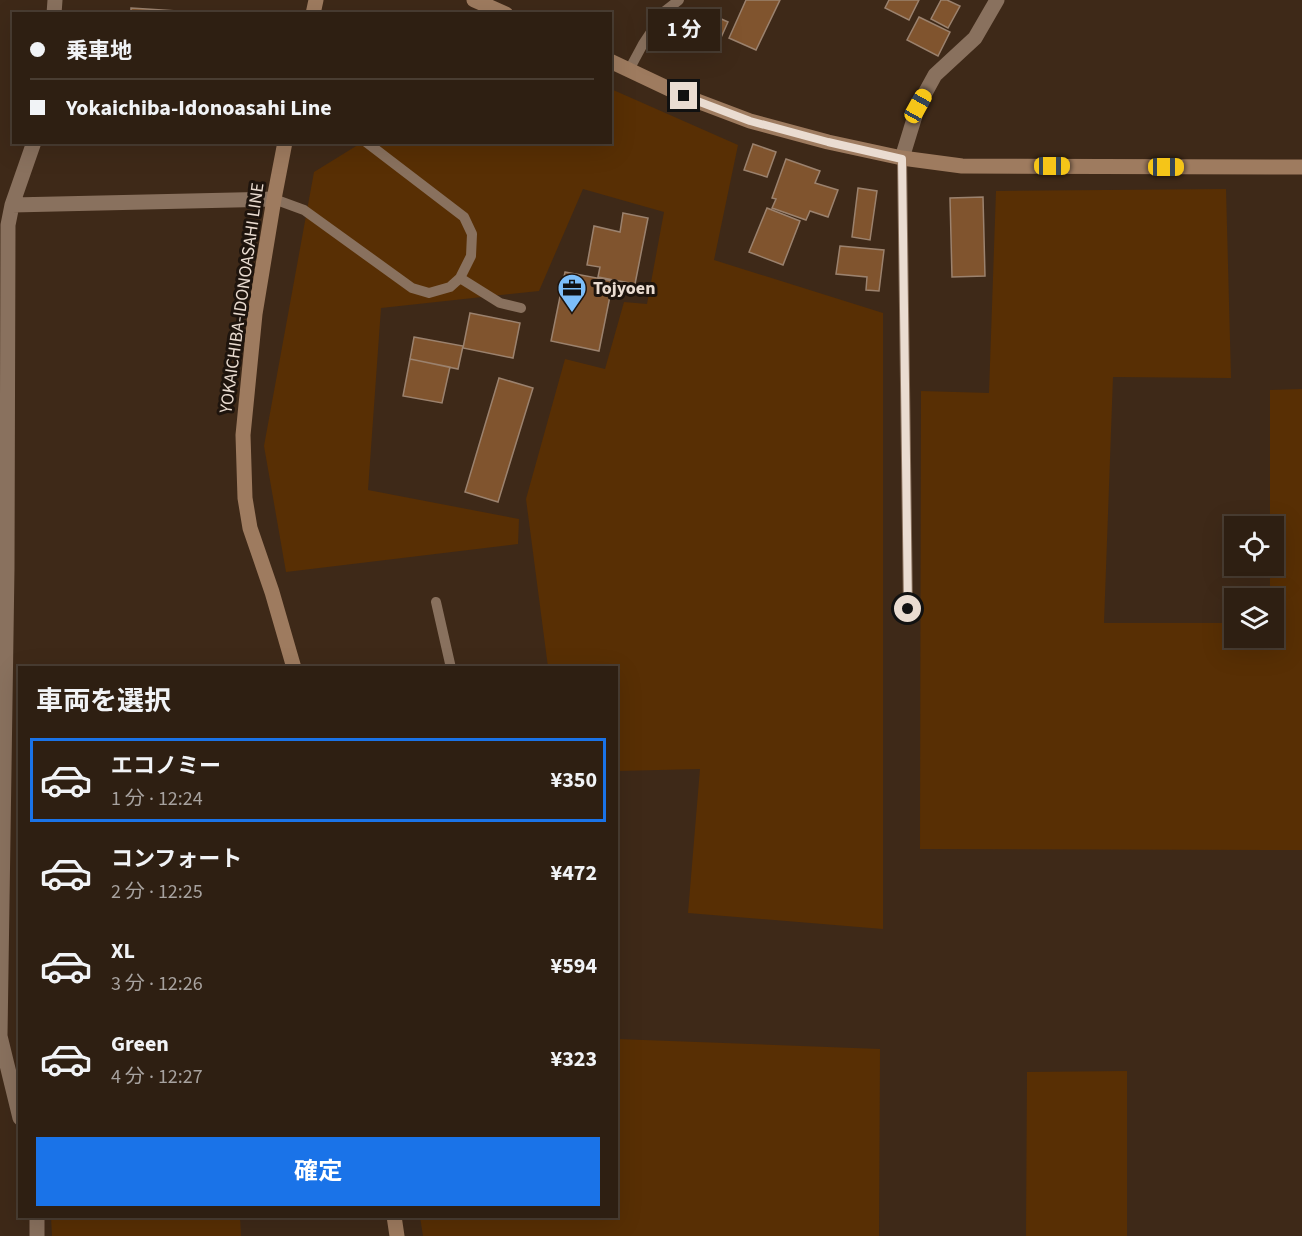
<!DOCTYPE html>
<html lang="ja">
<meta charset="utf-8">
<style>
:root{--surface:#2e1f12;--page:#3a2c20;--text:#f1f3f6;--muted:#a7a29f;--line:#493d32;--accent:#1a73e8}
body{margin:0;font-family:"Source Sans 3","Noto Sans JP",sans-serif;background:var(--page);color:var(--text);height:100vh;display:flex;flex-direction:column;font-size:22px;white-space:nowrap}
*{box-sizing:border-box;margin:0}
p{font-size:20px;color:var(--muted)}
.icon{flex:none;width:33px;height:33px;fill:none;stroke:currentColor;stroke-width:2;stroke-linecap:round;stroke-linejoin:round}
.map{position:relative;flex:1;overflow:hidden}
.details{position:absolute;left:18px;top:666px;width:600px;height:552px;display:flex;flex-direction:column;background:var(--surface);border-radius:0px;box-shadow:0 6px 24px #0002,0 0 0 2px var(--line)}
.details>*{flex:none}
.banner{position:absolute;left:12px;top:12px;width:600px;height:132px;border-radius:0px;box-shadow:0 6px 24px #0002,0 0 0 2px var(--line);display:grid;align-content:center;height:132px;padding:0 18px;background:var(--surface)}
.tools{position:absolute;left:1224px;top:516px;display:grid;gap:12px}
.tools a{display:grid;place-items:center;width:60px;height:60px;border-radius:0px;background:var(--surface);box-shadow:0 6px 24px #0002,0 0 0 2px var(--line);font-size:30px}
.end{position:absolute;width:27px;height:27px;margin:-14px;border:8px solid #eadcd1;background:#111;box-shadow:0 0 0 3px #111}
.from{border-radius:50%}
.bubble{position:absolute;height:42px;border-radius:0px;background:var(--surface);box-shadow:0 6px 24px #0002,0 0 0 2px var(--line);font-size:20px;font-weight:700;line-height:42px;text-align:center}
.car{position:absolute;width:18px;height:36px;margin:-18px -9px;border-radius:8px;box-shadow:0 0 4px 2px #0007;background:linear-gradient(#f5c518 24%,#345 0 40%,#f5c518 0 76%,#345 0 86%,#f5c518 0)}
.banner b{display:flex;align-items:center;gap:21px;height:57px;font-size:22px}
.banner b+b{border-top:2px solid var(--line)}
.banner i{width:15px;height:15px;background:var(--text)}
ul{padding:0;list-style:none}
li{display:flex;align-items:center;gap:18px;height:84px;margin:0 12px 9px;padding:0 6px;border:3px solid transparent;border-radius:0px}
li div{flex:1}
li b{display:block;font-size:22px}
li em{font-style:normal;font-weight:700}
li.on{border-color:var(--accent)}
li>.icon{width:54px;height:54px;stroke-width:1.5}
h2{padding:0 18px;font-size:27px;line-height:72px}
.primary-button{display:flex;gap:12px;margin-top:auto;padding:12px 18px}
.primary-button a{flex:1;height:69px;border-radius:0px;background:var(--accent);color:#fff;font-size:24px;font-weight:700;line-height:69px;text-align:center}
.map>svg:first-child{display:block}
.green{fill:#582f04}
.building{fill:#80542e;stroke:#9b826e;stroke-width:1.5}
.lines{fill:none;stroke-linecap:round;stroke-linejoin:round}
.lane{stroke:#89715e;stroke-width:10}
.street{stroke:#89715e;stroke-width:15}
.secondary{stroke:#9e7b5f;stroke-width:15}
.route{stroke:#eadcd1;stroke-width:8}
.labels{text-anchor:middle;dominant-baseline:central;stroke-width:6;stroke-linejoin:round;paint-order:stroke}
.poi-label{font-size:18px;font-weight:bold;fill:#eadcd1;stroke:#1e140d;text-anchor:start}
.street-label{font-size:18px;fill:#eadcd1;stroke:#1e140d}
</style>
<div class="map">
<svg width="1302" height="1236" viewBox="0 0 1302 1236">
<rect width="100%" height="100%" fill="#3e2918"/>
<path class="green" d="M611,89l127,56 -24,115 169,53v616l-195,-16 12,-144 -83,2 -1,-103 -68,-1 -22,-168 39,-140 40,10 19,-67 23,2 17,-92 -81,-23 -44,102 -158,17 -13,182 151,29 -1,25 -232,28 -22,-126 50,-274 47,-29 249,-1z
M1226,189l5,189 -118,-1 -9,246h130v15h40v-40h-4v-32h4v-40h-4v-136l32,-1v461l-382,-1 1,-458 68,2 7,-202z
M617,1039l263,10 -1,187h-456l-3,-19 196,-1z
M1127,1071v165h-101l1,-164z
M51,1217h189l1,19h-189z"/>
<path class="building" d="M746,0h34l-24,50 -27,-12z
M889,0h30l-10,20 -24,-12z
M941,0h6l13,6 -12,22 -17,-9z
M131,8l46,3v3h-46z
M701,10l27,12 -9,20 -27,-12z
M919,17l31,15 -12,24 -31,-16z
M753,144l23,8 -9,25 -23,-7z
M786,159l34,12 -5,12 23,7 -10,27 -18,-6 -4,9 -34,-12 4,-9 -4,-1z
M858,188l19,3 -7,49 -18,-3z
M983,197l2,79 -33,1 -2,-79z
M767,208l33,13 -17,44 -34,-13z
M623,213l25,5 -13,66 -37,-7 2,-10 -13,-2 7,-39 26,6z
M840,246l44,4 -5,41 -13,-1 1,-13 -31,-3z
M565,272l48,9 -14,70 -48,-10z
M470,313l50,10 -7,35 -50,-10z
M414,337l49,9 -5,23 -48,-10z
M410,359l40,8 -8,36 -39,-7z
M499,378l34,10 -35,114 -33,-10z"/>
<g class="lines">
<path class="lane" d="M629,70l14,-26 22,-33 14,-11
M902,158l6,451
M274,199l30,11 108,78 17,5 21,-6 10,-9 11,-22 1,-22 -8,-17 -98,-75
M460,278l40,25 21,5
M436,602l15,66"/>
<path class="street" d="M54,14l1,-14
M902,158l16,-52 17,-31 40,-37 22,-38
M12,205l262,-6
M20,1118l-20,-82 7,-468 1,-343 4,-20 22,-63
M37,1216v20"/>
<path class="secondary" d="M474,0l32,14
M313,14l3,-14
M610,61l74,35 66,25 78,21 74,16 60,8 340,1
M285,142l-11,57 -19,115 -12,121 2,63 5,30 22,64 22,76
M394,1216l3,20"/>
</g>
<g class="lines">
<path class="route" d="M684,96l66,25 78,21 74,17 6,450"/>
</g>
<defs>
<g id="office-pin" transform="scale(1.5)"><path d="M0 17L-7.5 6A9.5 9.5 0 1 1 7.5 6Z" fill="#7cbef9" stroke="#1e140d"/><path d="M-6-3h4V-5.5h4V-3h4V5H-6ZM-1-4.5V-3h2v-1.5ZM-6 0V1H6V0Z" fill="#111"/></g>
</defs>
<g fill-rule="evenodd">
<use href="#office-pin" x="572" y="288"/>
</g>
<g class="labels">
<g class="poi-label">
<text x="593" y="288">Tojyoen</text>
</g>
<g class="street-label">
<text transform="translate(242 298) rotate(-82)">YOKAICHIBA-IDONOASAHI LINE</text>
</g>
</g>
</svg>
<div class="tools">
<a><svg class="icon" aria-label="locate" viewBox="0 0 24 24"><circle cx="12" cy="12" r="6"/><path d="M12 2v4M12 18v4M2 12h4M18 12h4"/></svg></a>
<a><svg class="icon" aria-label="layers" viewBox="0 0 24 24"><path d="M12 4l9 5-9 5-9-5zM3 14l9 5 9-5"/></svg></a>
</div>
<i class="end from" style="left:908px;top:609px"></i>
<i class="end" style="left:684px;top:96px"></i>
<div class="bubble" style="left:648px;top:9px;width:72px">1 分</div>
<i class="car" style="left:918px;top:106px;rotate:29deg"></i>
<i class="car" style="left:1052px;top:166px;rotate:90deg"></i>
<i class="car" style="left:1166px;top:167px;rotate:90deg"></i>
<div class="banner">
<b><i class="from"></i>乗車地</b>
<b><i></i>Yokaichiba-Idonoasahi Line</b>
</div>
<section class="details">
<h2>車両を選択</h2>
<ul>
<li class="on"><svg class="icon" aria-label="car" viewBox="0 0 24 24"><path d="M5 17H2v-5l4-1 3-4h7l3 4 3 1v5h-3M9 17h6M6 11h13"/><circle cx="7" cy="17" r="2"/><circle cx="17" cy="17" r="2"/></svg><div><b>エコノミー</b><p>1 分 · 12:24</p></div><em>¥350</em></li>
<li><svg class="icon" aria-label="car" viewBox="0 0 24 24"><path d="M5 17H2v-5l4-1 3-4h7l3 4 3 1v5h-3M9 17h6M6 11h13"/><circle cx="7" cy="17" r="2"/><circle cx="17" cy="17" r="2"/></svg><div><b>コンフォート</b><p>2 分 · 12:25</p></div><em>¥472</em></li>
<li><svg class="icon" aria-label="car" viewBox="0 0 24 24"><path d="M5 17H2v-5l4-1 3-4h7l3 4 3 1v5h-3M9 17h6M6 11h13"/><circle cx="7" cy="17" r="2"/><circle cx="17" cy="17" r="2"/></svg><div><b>XL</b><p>3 分 · 12:26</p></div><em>¥594</em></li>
<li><svg class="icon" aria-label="car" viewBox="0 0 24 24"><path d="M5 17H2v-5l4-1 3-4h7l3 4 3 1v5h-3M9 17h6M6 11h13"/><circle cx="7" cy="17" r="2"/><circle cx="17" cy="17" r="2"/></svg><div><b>Green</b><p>4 分 · 12:27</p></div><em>¥323</em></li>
</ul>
<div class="primary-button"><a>確定</a></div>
</section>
</div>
